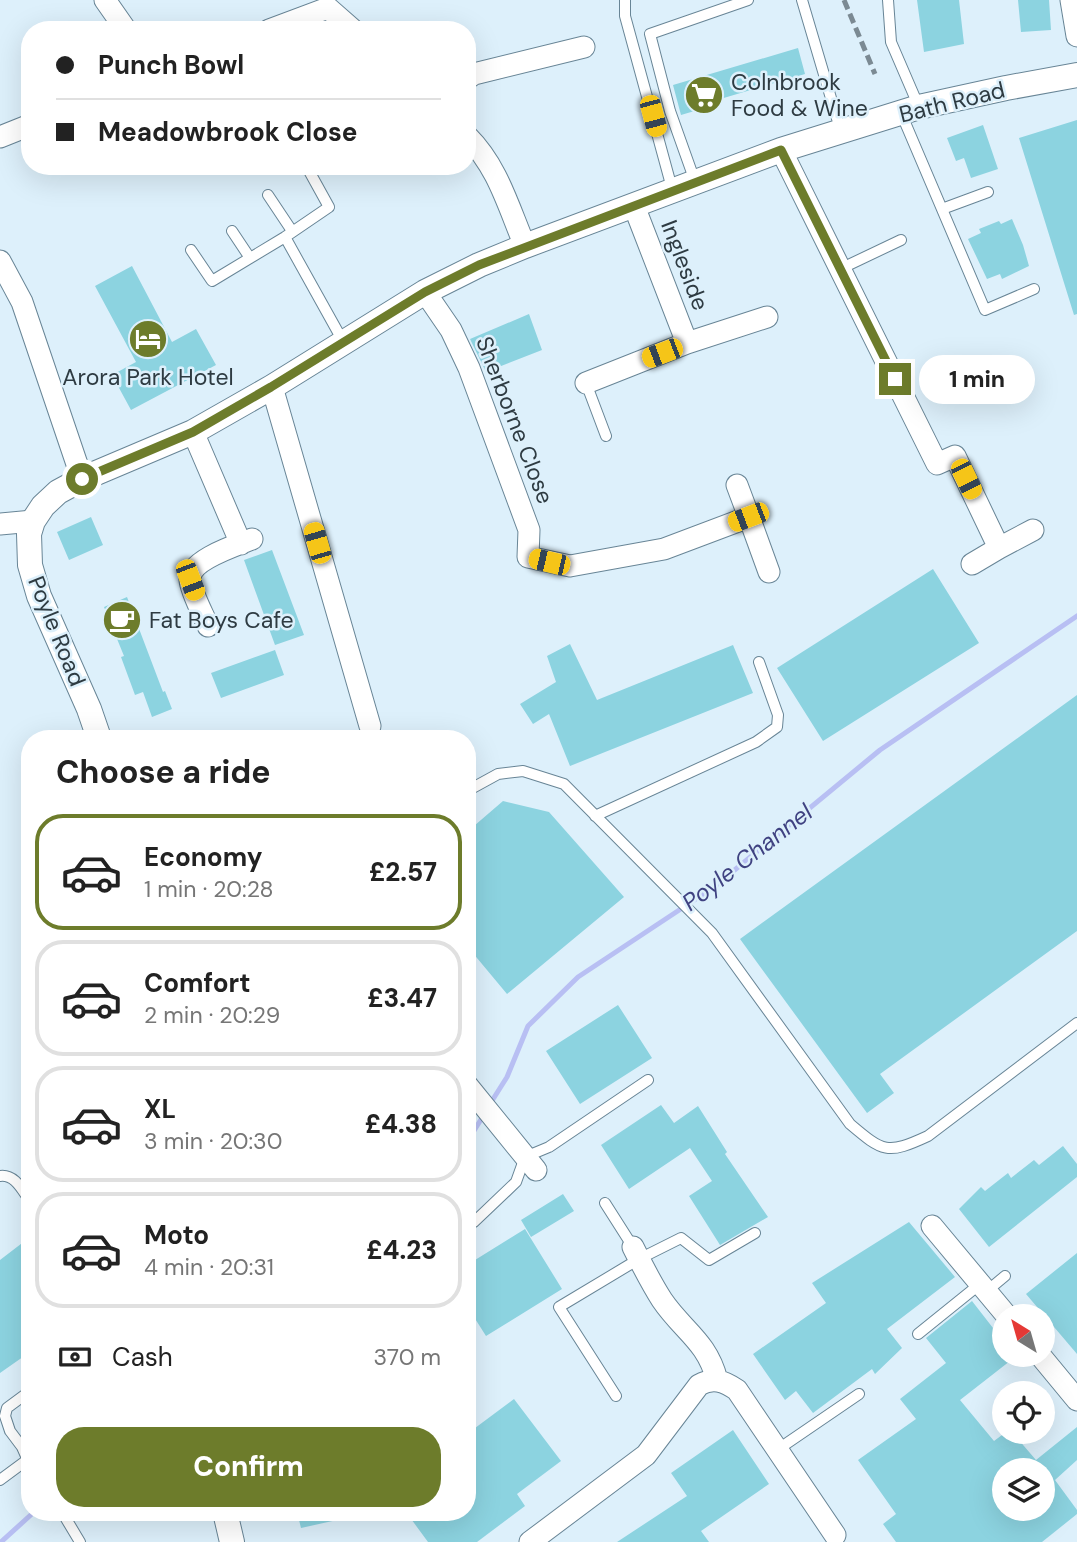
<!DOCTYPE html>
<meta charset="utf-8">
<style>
:root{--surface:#fff;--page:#f2f2f2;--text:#222;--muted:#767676;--line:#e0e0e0;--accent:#6d7c2b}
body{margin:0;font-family:"DM Sans",sans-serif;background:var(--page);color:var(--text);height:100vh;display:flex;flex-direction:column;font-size:26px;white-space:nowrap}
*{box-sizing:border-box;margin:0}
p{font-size:23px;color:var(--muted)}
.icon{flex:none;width:38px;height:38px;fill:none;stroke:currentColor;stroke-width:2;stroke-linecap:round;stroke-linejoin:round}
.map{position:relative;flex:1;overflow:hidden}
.side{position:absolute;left:21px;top:730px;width:455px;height:791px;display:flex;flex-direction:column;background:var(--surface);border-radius:28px;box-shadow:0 7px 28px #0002}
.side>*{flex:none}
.guide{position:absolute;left:21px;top:21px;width:455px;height:154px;border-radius:28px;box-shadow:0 7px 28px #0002;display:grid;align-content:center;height:154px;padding:0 35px;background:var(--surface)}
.needle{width:46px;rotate:323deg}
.fabs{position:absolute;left:992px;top:1304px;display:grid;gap:14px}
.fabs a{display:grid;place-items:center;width:63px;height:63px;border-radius:50%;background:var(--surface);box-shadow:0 7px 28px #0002;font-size:35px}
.end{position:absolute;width:32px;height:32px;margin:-16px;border:9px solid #6d7c2b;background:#fff;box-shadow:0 0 0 4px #fff}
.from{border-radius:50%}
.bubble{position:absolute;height:49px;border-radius:24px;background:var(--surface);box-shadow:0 7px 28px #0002;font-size:23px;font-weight:800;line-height:49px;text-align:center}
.car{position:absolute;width:21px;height:42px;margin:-21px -10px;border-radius:9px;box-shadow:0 0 5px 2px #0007;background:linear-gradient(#f5c518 24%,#345 0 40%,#f5c518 0 76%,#345 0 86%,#f5c518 0)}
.guide b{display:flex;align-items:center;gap:24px;height:66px;font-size:26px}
.guide b+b{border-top:2px solid var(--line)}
.guide i{width:18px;height:18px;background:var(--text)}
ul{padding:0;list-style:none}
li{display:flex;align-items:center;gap:21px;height:116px;margin:0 14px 10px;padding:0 21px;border:4px solid var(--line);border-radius:28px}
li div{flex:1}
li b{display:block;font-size:26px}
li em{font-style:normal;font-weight:800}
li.active{border-color:var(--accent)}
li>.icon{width:63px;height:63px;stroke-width:1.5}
h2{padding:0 35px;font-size:32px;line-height:84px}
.pay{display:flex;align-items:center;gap:18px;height:77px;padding:0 35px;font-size:26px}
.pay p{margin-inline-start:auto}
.button{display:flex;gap:14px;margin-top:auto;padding:14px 35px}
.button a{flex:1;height:80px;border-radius:28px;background:var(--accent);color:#fff;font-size:28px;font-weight:800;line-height:80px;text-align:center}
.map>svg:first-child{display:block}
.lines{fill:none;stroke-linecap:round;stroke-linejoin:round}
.stream{stroke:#b8bff3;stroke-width:5}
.building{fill:#8cd3e0;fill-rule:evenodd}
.service-casing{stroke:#688596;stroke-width:12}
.minor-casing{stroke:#688596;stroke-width:23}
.tertiary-casing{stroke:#688596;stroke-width:26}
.service{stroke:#fff;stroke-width:10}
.minor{stroke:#fff;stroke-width:21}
.tertiary{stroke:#fff;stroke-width:24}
.rail{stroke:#7b8a93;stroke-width:5;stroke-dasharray:10 5;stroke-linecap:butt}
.route{stroke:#6d7c2b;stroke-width:9}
.labels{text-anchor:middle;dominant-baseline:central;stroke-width:5;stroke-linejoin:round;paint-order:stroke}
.poi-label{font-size:23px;fill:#2e3b42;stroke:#ddf0fb;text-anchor:start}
.street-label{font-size:23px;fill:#2e3b42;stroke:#ddf0fb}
.water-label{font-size:24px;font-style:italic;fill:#3f4281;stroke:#ddf0fb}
</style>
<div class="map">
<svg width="1077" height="1542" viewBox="0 0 1077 1542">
<rect width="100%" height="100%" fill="#ddf0fb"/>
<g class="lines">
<path class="stream" d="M490,1104l17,-27 21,-51 50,-49 136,-90 166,-137 197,-134
M467,1142l18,-29
M1,1542l33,-30"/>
</g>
<path class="building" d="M917,0h42l5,44 -40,8z
M1018,0h31l2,30 -30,2z
M798,48l7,26 -88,26 1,4 -37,11 -8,-30z
M1077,120v194l-3,1 -55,-177z
M983,125l15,44 -27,9 -7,-20 -8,3 -9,-23z
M1012,219l11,26 6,21 -27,13 -2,-5 -13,5 -19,-40 13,-6 -2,-4 20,-8 2,3z
M132,266l40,76 24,-13 20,36 -85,45 -19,-35 24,-13 -41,-76z
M529,314l13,36 -56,22 -16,-33z
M91,517l12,28 -34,15 -12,-28z
M272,550l32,85 -29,10 -31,-85z
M933,569l46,74 -156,98 -46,-73z
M127,597l36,95 2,-1 7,18 -20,8 -9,-25 -8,3 -14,-38 3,-1 -20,-49z
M570,644l27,56 136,-55 20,48 -183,73 -21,-52 -16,10 -13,-20 36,-22 -9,-26z
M275,650l9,25 -63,23 -10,-25z
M1077,695v236l-197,143 14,19 -27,20 -127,-174z
M503,801l46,11 75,85 -117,97 -40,-48v-114z
M618,1005l34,53 -72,46 -34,-53z
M661,1105l13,18 24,-17 29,46 -2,2 43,63 -48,28 -31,-49 23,-15 -22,-33 -61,41 -28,-44z
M1063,1146l14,18v13l-88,70 -30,-38 22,-22 4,4 23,-18 3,5 23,-18 5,5z
M563,1194l11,17 -43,26 -10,-17z
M909,1222l46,55 -68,52 15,19 -27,26 -3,-5 -59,44 -17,-22 -11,9 -32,-46 73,-51 -14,-20z
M525,1229l37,60 -76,47 -19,-30v-41z
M30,1237v115l-30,21v-113z
M1077,1253v101l-51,-60z
M972,1301l21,27 3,-2 8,11v17h15l-59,46 34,41 12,-9h6l24,28 41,-33v33l-22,20 22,30v4l-35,28h-146l-13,-18 13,-10 -38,-54 58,-41 -16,-20 46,-36 -20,-25zM1004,1470h39v38h-39z
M514,1399l47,62 -44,33 8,12 -48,36h-49l-22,-30h61v-78z
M733,1430l36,54 -68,47 8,11h-92l70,-46 -16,-23z
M297,1512h48l1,6 -45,10z"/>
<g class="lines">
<g class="service-casing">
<path id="service" d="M625,0v16l48,176
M802,0l39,132
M888,0l3,42 28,65
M901,113l84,197 49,-21
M696,184l-26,-73 -20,-77 98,-34
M268,195l24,36
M942,209l46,-17
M232,231l18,27
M285,237l44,-30 -21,-38
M191,250l21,31 73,-44 59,106
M840,269l61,-29
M586,383l20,53
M467,791l31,-17 25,-3 41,13 148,149 138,191c33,28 37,31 78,12l149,-113
M595,816l161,-74 21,-15 1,-12 -19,-53
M0,1176c15,-2 22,14 30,25
M605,1203l28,44
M467,1225l7,-3 42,-40 9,-25 24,-10 99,-67
M987,1291l18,-15
M918,1334l62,-50
M30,1391l-23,17 -2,8 5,15 12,16 8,18
M616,1396l-57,-89 80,-48 42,-21 28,22 46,-27
M777,1450l82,-56
M0,1480l27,-20
M62,1512l18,30"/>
</g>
<g class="minor-casing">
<path id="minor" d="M105,0l21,30
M1071,0l6,36
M269,30l59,-22 25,22
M467,79l7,-5 110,-27
M467,136c31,31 41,70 58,110
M0,137l30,-12
M781,150l156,314 18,-8 44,92 -27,16
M634,206l53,137 80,-26
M0,261l22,41 60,177
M425,292l26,38 18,38 60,162 -1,27 42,9 94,-17 85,-32 20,55
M586,383l101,-40
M272,387l98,339
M193,432l48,112
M737,485l12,32
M0,524l33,-3
M999,548l34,-18
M208,626c-5,-12 -17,-34 -18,-46 -1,-20 47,-35 62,-41
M467,1085l69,85
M932,1226l75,90
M633,1247c9,18 18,36 29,53 21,31 45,41 55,80
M1039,1354l38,46
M530,1542l116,-87 53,-70c14,-8 25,-4 38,5l98,145"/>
</g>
<g class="tertiary-casing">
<path id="tertiary" d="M99,738l-10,-29 -50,-113 -9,-31 -1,-31 4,-13 10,-15 15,-14 24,-13 111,-47 79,-45 153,-95 54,-27 46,-19 256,-96 138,-43 87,-19 71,-13
M225,1512l7,30"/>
</g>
<use href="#service" class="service"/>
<use href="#minor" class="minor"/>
<use href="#tertiary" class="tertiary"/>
<path class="rail" d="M844,0l31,74"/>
</g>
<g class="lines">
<path class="route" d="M82,479l111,-47 78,-45 154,-95 54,-27 302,-115 114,229"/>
</g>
<defs>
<g id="supermarket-disc" transform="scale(2.0125)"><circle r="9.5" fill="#6d7c2b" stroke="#ddf0fb"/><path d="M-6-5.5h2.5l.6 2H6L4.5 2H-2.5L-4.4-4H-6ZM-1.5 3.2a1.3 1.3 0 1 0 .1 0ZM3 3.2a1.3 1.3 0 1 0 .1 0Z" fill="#fff"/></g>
<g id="hotel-disc" transform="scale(2.0125)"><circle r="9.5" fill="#6d7c2b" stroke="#ddf0fb"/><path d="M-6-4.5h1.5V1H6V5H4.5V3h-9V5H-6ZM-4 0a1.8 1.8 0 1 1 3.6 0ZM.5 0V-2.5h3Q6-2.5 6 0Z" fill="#fff"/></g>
<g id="cafe-disc" transform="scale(2.0125)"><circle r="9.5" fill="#6d7c2b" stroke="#ddf0fb"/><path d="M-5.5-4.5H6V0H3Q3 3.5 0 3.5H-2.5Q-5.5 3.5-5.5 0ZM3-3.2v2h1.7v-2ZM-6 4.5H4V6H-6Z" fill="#fff"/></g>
</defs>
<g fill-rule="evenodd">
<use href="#supermarket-disc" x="704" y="95"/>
<use href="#hotel-disc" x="148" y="339"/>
<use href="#cafe-disc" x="122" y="620"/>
</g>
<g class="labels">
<g class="poi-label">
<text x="731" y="82">Colnbrook<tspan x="731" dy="26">Food &amp; Wine</tspan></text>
<text x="148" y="377" text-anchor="middle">Arora Park Hotel</text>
<text x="149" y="620">Fat Boys Cafe</text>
</g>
<g class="street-label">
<text transform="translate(952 102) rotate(-14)">Bath Road</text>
<text transform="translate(685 265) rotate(69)">Ingleside</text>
<text transform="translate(515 420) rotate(69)">Sherborne Close</text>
<text transform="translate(57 631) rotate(68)">Poyle Road</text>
</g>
<g class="water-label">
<text transform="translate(747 857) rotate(-38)">Poyle Channel</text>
</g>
</g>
</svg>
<div class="fabs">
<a><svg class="needle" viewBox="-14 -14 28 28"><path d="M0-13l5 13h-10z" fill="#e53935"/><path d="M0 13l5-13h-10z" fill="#767676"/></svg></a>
<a><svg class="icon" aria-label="locate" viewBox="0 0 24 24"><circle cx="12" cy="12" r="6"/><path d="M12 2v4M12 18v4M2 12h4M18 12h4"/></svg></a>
<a><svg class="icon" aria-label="layers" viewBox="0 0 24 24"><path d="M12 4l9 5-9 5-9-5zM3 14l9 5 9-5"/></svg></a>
</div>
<i class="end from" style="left:82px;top:479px"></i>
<i class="end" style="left:895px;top:379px"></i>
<div class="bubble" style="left:919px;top:355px;width:116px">1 min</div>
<i class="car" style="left:653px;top:116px;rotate:165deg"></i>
<i class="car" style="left:662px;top:353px;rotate:249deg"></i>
<i class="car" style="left:966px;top:479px;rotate:154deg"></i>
<i class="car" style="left:748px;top:517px;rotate:249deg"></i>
<i class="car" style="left:317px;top:543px;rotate:344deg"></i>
<i class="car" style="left:549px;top:562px;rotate:283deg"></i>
<i class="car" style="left:190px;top:580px;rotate:159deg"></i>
<div class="guide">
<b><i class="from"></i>Punch Bowl</b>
<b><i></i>Meadowbrook Close</b>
</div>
<section class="side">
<h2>Choose a ride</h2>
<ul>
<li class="active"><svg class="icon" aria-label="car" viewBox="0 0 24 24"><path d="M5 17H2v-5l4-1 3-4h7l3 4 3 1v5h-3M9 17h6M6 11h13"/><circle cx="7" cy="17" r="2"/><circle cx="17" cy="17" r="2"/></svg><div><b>Economy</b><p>1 min · 20:28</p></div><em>£2.57</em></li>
<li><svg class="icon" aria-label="car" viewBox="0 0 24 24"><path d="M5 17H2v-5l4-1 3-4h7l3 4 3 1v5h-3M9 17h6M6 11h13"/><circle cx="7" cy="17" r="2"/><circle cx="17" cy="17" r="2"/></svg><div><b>Comfort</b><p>2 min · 20:29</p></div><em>£3.47</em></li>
<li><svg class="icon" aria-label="car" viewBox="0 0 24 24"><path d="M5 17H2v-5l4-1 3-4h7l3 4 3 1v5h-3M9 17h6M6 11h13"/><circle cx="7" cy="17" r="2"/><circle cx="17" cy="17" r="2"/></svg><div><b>XL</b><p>3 min · 20:30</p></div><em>£4.38</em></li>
<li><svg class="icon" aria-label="car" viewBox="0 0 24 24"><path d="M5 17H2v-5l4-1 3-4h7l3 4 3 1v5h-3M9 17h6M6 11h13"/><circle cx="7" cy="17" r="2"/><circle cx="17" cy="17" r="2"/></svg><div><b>Moto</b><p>4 min · 20:31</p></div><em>£4.23</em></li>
</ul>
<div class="pay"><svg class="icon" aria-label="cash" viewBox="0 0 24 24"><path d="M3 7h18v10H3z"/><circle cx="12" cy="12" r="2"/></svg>Cash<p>370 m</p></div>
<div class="button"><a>Confirm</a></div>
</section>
</div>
